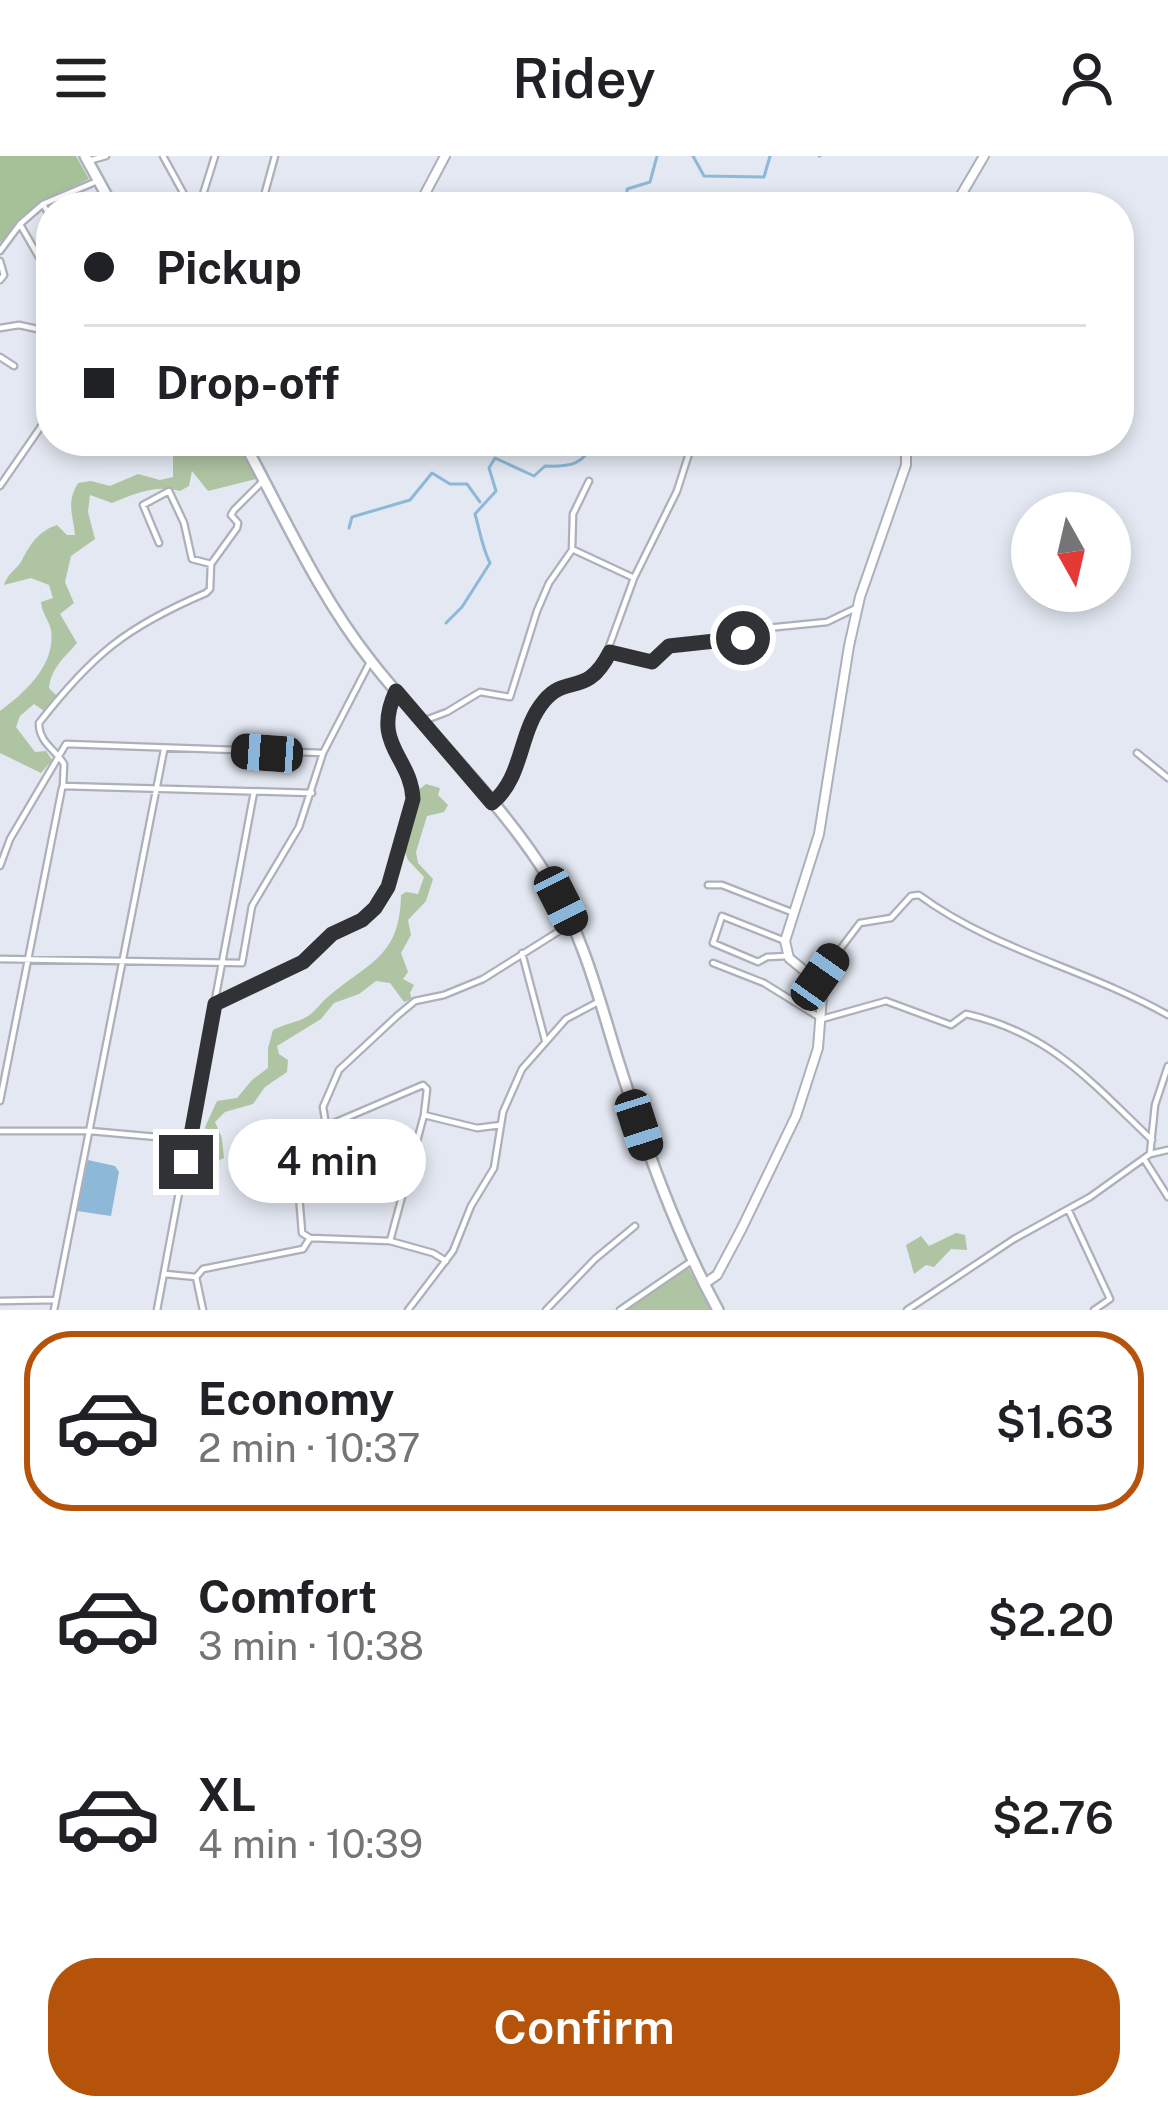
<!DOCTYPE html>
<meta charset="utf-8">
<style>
:root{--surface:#fff;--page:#f6f6f6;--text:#202124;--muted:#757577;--line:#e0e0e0;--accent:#b45309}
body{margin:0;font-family:"Public Sans",sans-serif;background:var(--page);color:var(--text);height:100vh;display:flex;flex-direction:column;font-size:45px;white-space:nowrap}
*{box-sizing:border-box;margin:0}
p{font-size:39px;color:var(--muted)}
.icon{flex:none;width:66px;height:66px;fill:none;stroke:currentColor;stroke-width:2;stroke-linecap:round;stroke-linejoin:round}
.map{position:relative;height:1154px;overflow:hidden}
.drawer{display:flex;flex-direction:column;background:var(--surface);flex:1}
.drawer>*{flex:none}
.hud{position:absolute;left:36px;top:36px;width:1098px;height:264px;border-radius:48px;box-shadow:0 6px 18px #0003;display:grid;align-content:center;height:264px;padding:0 48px;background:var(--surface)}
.needle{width:78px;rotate:172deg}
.controls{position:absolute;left:1011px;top:336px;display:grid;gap:24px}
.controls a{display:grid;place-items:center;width:120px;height:120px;border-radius:50%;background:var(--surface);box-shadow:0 6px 18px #0003;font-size:60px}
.end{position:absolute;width:54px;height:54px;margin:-27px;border:15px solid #303236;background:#fff;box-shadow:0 0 0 6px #fff}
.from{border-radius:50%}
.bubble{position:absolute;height:84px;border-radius:42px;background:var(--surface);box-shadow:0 6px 18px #0003;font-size:39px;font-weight:600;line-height:84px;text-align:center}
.car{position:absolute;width:36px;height:72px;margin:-36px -18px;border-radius:15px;box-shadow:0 0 9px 3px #0007;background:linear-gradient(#222 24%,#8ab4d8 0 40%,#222 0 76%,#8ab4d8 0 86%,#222 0)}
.hud b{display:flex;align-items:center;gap:42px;height:114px;font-size:45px}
.hud b+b{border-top:3px solid var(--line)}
.hud i{width:30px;height:30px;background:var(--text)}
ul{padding:21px 0 0;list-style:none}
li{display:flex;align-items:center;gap:36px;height:180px;margin:0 24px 18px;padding:0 24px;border:6px solid transparent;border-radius:48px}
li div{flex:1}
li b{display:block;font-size:45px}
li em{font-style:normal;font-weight:600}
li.selected{border-color:var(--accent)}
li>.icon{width:108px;height:108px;stroke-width:1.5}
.button{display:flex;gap:24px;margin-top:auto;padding:24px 48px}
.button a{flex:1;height:138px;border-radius:48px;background:var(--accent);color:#fff;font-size:48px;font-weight:600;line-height:138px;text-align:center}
header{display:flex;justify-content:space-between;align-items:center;height:156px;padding:0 48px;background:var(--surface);font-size:54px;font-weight:600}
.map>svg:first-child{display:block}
.green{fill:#afc4a3}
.forest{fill:#a6c198}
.water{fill:#8db8d7}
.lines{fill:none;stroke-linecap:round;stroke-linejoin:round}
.stream{stroke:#8db8d7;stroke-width:3}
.street-casing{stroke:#acb0ba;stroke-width:9}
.secondary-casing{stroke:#acb0ba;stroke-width:12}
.primary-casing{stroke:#acb0ba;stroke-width:14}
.street{stroke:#fff;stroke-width:4.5}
.secondary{stroke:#fff;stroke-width:8}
.primary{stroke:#fff;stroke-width:9}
.route{stroke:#303236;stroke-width:15}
</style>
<header><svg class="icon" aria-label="menu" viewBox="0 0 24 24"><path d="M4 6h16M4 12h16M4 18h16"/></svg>Ridey<svg class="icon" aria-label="person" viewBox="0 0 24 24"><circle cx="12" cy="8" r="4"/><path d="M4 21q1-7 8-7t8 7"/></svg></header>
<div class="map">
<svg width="1168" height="1154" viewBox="0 0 1168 1154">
<rect width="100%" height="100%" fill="#e3e8f2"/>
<path class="green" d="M182,285h57l21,37 -52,13 -16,-20 -3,15 -9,5c-23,-7 -47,3 -68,12l-22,-8 -2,17 7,27 -24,17 -6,26 9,21 -14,11 17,29c-12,14 -26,25 -28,45l8,8 -13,15 -10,-7 -14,12 -4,11 19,25 11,-1 6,9 -11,13 -41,-20v-42c26,-19 56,-47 51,-81 -2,-10 -9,-16 -10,-28l12,-4 -4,-13 -18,-7 -27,7c4,-13 12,-14 18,-25 8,-15 16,-29 35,-35l10,10h8c-2,-21 -9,-32 3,-52l13,-2 19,5 28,-12 22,6 13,-3v-25z
M426,628l14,4 -2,7 10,10 -4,7 -17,4 -11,36 2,11 15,16 -7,22 -18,19 3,15 -10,18 7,19 -5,7 11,6 -4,8 2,6 -8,3 -14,-19 -14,-2 -17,13 -25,9 -13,16 -44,27 2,8 9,6 -1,12 -22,15 -12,17 -28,8 -10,10 7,16 2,20 -27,14 -11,1 3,-17 13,1 12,-12 -9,-18 12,-26 20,-3 15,-18 16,-12v-20l5,-18c11,-6 26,-8 35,-14 8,-5 14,-15 21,-20 40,-34 71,-39 72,-101l5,-3 12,2 6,-17 -16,-17 -6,-16 14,-52z
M956,1077l9,2 2,15 -16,-1 -17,18 -8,-2 -12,9 -8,-29 15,-9 8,10z
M688,1112l26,42h-90l59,-40z"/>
<path class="forest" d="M0,0h76l13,23 -51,24 -38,40z"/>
<path class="water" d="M88,1004l27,6 4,6 -8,44 -34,-5z"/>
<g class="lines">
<path class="stream" d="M693,0l11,20 60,1 6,-21
M819,0h1
M627,51v-18l23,-7 7,-26
M349,372l3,-11 58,-17 22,-27 18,11h17l13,18
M446,467l16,-16 28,-44c-8,-16 -10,-32 -15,-49l21,-23 -7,-23 6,-10 39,18 11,-10c25,1 39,-1 49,-25"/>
<g class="street-casing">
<path id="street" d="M163,0l28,51
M88,5l18,-5
M199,51l16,-51
M261,51l14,-51
M51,62l-8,-14 52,-22
M21,70l30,52
M0,95l20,-27 23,-20
M0,105l4,14 -4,5
M0,172l19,-3 32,7
M0,201l14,9
M251,300l19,-15
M264,324l-30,30 -3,5 7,8 -1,5 -26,36 -1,25 -4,4c-80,34 -114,62 -167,130 0,20 16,26 25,41l-1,22 249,7
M0,330l51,-74
M159,387l-16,-38 26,-14 15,32 8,36 19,5
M574,394l60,28
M610,495l41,11 18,-16 67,-6 31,-12 60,-6 27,-13
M423,565l24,-9 33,-20 30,5 27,-86 12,-28 23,-33 1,-36 16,-33
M1137,597l31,25
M496,644c31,-26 22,-76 51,-103 14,-14 36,-12 52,-23l35,-96 43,-87 16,-50
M0,710l10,-27 56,-95 257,9
M708,729h14l72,28
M785,785l-63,-25 -9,27 45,19 9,-5 21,-1
M522,797l23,87
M0,803l242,4 10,-57 47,-79 24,-74 46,-89
M713,807l51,20 58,36 64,-18 65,24 15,-11c85,19 126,69 186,126
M809,817l10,4 41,-54 31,-5 20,-22 8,-1c76,56 168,74 249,120
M215,848l88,-42 29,-28 30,-15 13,-11 14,-21 24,-88c-2,-43 -42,-54 -17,-108
M0,945l62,-313
M326,969l-3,-18 16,-37 58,-54 18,-15 29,-6 39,-16 89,-56
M0,975h90l100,9
M1150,998l5,-49 13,-39
M1144,1003l24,38
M298,1018l57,-1 49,9
M1068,1053l42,90 -16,11
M310,1082l-8,-5c-2,-34 -9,-67 6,-99l115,-49 4,4 -3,26
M446,1105l-13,-8 -43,-12 34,-126 53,13 24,-3
M165,1118l31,3 7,-8 100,-20 7,-11 80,3
M196,1121l7,33
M0,1145l56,-1
M54,1154l110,-560
M157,1154l97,-518
M408,1154l45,-59 18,-45 23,-38 9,-56 19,-43 44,-50 34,-18
M546,1154l49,-51 40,-33
M620,1154l73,-50
M907,1154l107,-71 76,-42 60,-43 18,-4"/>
</g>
<g class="secondary-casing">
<path id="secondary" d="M418,51l27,-51
M954,51l30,-51
M704,1128l13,-9 25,-47 54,-112 22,-68 4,-51 -16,-25 -17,-14 -4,-17 34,-107 30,-188 11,-49 46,-132v-24"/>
</g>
<g class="primary-casing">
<path id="primary" d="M85,0l28,51
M243,285c41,75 75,153 128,220 57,73 129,138 178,218 33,53 50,119 68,178 28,88 57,172 101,253"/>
</g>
<use href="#street" class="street"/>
<use href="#secondary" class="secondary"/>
<use href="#primary" class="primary"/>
</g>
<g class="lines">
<path class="route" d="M186,1006l29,-158 88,-42 29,-28 30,-14 13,-12 13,-21 25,-88c-2,-43 -42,-54 -17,-108l96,112c32,-26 26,-71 52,-102 23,-28 42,-2 66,-49l42,10 17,-16 74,-8"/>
</g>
</svg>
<div class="controls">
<a><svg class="needle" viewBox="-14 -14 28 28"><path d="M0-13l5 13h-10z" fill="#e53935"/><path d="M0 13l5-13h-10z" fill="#757577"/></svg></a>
</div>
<i class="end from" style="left:743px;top:482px"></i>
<i class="end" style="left:186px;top:1006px"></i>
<div class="bubble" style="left:228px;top:963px;width:198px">4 min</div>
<i class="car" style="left:267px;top:597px;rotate:274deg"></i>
<i class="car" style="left:561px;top:745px;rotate:153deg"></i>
<i class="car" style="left:820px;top:821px;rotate:35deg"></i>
<i class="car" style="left:639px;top:969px;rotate:162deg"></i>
<div class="hud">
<b><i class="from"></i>Pickup</b>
<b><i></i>Drop-off</b>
</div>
</div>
<section class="drawer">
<ul>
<li class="selected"><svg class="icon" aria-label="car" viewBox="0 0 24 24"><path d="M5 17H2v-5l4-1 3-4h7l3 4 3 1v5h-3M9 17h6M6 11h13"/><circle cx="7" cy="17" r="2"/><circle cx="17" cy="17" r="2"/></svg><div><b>Economy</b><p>2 min · 10:37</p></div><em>$1.63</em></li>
<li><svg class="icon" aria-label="car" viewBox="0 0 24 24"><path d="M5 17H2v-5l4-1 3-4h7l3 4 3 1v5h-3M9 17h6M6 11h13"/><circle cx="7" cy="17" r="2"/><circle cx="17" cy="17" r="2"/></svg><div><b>Comfort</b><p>3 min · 10:38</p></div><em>$2.20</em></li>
<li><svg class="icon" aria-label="car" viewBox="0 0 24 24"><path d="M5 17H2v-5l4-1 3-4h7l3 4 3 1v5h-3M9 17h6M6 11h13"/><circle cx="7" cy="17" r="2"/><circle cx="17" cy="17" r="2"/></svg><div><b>XL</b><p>4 min · 10:39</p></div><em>$2.76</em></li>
</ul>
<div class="button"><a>Confirm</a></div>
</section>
